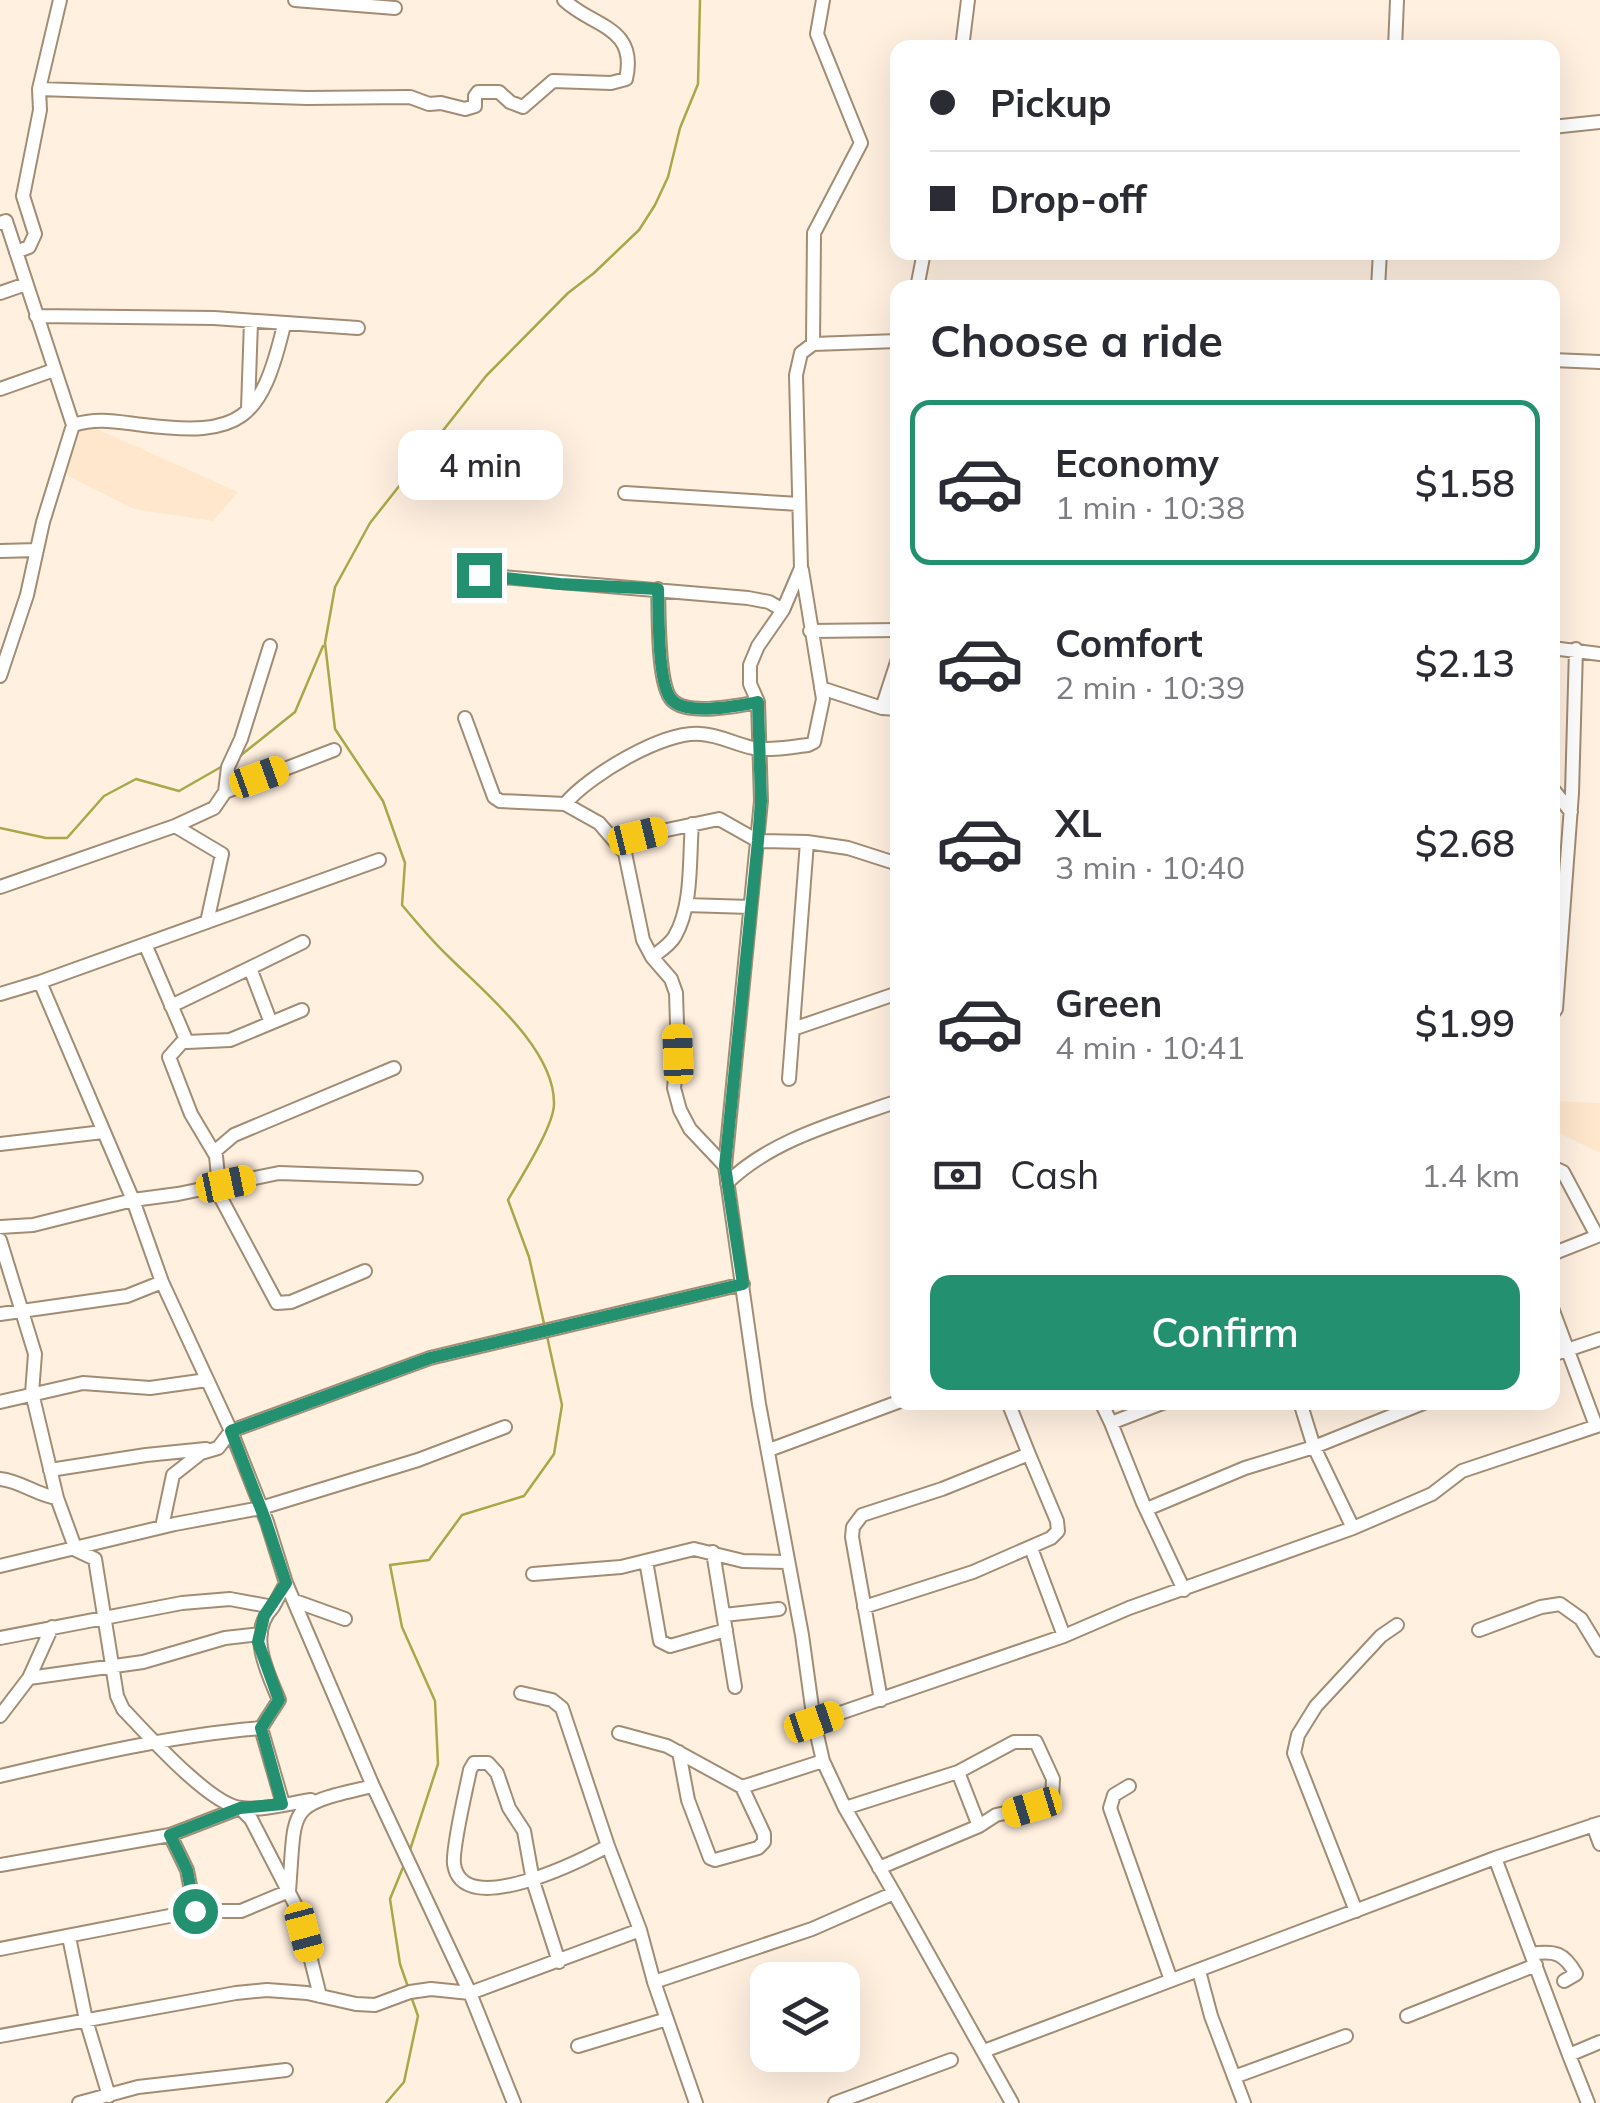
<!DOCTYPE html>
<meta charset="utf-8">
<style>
:root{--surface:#fff;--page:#f7f7f7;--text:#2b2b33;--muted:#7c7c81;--line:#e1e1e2;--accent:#239070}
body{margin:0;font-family:Mulish,sans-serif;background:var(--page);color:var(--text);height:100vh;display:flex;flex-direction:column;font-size:38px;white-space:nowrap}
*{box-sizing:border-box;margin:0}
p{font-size:32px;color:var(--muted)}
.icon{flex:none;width:55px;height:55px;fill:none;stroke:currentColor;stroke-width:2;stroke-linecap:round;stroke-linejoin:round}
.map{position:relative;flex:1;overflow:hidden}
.sheet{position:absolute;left:890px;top:280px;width:670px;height:1130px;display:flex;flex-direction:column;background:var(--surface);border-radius:20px;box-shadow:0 10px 40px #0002}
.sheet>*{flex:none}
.banner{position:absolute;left:890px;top:40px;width:670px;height:220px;border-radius:20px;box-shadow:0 10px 40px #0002;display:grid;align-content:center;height:220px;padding:0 40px;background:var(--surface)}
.fabs{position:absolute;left:750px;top:1962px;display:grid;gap:20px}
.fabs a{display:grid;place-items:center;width:110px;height:110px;border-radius:20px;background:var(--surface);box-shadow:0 10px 40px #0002;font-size:50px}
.end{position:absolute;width:45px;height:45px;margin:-22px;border:12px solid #239070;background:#fff;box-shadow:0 0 0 5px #fff}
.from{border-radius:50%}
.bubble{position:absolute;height:70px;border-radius:20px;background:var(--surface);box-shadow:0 10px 40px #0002;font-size:32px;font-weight:600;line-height:70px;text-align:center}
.car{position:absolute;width:30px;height:60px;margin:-30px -15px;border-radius:12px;box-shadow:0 0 8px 2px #0007;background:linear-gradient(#f5c518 24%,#345 0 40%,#f5c518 0 76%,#345 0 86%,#f5c518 0)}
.banner b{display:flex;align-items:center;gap:35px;height:95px;font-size:38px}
.banner b+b{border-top:2px solid var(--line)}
.banner i{width:25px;height:25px;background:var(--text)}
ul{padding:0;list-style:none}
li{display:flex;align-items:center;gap:30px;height:165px;margin:0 20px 15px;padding:0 20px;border:5px solid transparent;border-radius:20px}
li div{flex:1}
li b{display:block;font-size:38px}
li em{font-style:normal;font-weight:600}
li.on{border-color:var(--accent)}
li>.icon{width:90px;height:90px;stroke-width:1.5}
h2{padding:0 40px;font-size:45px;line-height:120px}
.pay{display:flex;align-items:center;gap:25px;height:110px;padding:0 40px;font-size:38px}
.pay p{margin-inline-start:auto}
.button{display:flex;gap:20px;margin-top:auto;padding:20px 40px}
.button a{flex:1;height:115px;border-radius:20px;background:var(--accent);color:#fff;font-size:40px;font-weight:600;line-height:115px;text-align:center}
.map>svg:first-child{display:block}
.built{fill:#ffe7cd}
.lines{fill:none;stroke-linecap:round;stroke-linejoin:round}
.stream{stroke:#a7a847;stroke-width:2.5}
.minor-casing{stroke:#a28c73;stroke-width:16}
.minor{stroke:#fff;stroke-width:12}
.route{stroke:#239070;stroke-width:12}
</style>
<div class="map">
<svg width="1600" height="2103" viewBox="0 0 1600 2103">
<rect width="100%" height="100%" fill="#fff0e0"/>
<path class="built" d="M86,424l152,68 -25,29 -79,-12 -68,-34 15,-50z
M1553,1101l47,2v50l-47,-23z"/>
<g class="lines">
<path class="stream" d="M240,756l55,-44 28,-66
M0,828l46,10h21l37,-42 32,-17 43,12 42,-24
M545,1328l-16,-71 -21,-57c12,-21 46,-74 46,-96 1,-55 -70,-112 -105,-147 -17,-16 -32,-34 -47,-52l3,-42 -22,-62 -48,-72 -10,-86 10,-56 35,-64 116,-147 82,-83 26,-20 45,-43 16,-25 13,-28 12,-49 18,-44 2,-84
M409,1853l29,-89 -3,-63 -33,-74 -12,-62 39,-5 33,-45 62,-19 30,-42 8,-49 -15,-69
M404,1865l-14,34 10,65 8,23
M386,2103l18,-21 14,-66 -6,-17"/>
<g class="minor-casing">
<path id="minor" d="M295,0l100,8
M962,48l6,-48
M1395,48l2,-48
M39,89l21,-89
M1552,127l48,-5
M0,223l6,-2 67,204 -30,97 -16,73 -27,81
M16,252l13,-5 6,-13 -12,-38 17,-86 -1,-21 268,9 103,-1 19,7 12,-1 24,6 10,-3v-10l3,-4h21l11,10 13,5 30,-26 58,2 15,-4c12,-53 -34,-52 -62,-79
M917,288l7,-36
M1378,288l2,-36
M0,293l26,-9
M36,316l178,2 144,10
M813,344l1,-111 47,-90 -44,-109 6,-34
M1552,360l48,2
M0,389l54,-19
M248,408l3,-86
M73,425c25,-8 45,-3 70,0 98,12 118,-4 141,-100
M625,493l174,11
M0,551l37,-1
M479,575l269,23 21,4 14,8
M658,589c1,23 -1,96 14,111 15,16 66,6 86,2
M810,631l88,-1
M1552,648l48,6
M821,688l61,20 16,1
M882,708l16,-49
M465,718l29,79 6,4 65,3 34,19 26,30
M1552,788l19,24
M225,792l109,-42
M565,804c23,-28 99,-74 136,-70 18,1 34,10 52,14 17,3 38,-1 55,-3l6,-3 9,-43 -21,-129
M175,826l47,28 -15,68
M0,887l175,-61 39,-18 11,-16 3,-25 13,-28 29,-93
M686,905l64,2
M145,944l42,98 43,-2 72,-30
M652,957c8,-6 18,-12 23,-21 18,-32 14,-77 17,-112
M250,968l53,-26
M40,982l339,-122
M0,994l40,-12 93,218 29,82 69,149 199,-73 313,-74
M171,1006l79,-38 21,55
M1552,1014l4,-5 16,-216 4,-144
M793,1029l105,-36
M185,1039l-16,18 22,57 25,42 3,30
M789,1079l18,-237
M0,1144l103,-12
M214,1152l20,-17 160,-67
M725,1166l-35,-37 -10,-19 -6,-22 4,-34 -2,-61 -5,-14 -19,-22 -9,-17 -18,-87 4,-10 9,-7 81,-17 39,22 49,1 41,6 50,16
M1552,1167l11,5 34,64
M727,1183c45,-44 112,-61 171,-82
M215,1187l62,116 14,-1 74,-31
M0,1227l33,-2 100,-25 45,-6 101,-21 137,5
M0,1240l35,114 -3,39 25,105
M1552,1254l48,-19
M1552,1308l44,118
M0,1314l127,-18 35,-14
M1552,1355l48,-16
M0,1402l83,-19 67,5 57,-8
M1101,1402l10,21 54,-21
M1111,1423l32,80 41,87
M769,1450l129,-48
M50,1470l96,-15 60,-6
M0,1479c21,2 36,16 57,19l19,52 19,9 22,137 6,13c23,24 87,96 118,99 22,3 49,-5 70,-8
M1147,1509l98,-41 69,-21 -14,-45
M1353,1528l-39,-81 112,-45
M1031,1548l33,88
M713,1552l22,135
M646,1561l14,80 10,5 56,-16
M0,1566l175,-42 86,-16 157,-48 87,-33
M533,1574l88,-7 73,-18 49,12 45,1
M295,1601l50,18
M273,1607c-26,26 -6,64 6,93l-18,28 22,76
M864,1607l109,-35 78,-34 7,-7 -1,-10 -29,-69
M724,1615l55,-6
M1479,1630l62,-23 19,-3 21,15 19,31
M0,1638l182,-35 48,-4 43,8 13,-24
M29,1678l114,-16 82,-24 36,-4
M521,1693l31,7 10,8 46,138c-26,14 -146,75 -154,18 -2,-16 12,-74 16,-94l4,-7h14l9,10 12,35 15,23 9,50 26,81
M881,1700l-29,-163 1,-10 9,-12 80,-26 82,-33 4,-4 -20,-50
M0,1716l29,-38 23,-51
M814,1722l250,-86 65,-28 224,-80 79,-34 30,-23 138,-46
M619,1733l48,13 75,41 81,-26
M679,1752l9,48 22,58 5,2 43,-12 6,-6v-8l-22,-47
M958,1772l21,54
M0,1776c85,-20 173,-41 261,-48
M373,1786l97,207 44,110
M1129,1786l-15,9 -4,13 61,172
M845,1808l113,-36 56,-30h22l17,37 -1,19 -20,9 -36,8 -17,11 -100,42
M1593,1825l7,19
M170,1835l70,-27 11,11 48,93 21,84
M608,1846l32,84
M1495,1858l74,197 31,-13
M0,1865l170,-30 17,35 8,41
M894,1893l-49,-85 -22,-47 -9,-39 -12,-87 -43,-231 -34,-238 36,-365 -3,-99 -8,-18v-19l8,-19 25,-36 18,-42 -5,-193 5,-22 12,-9 85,-3
M1356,1911l-62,-158 4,-18 18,-29 65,-70 16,-11
M69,1937l17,83 23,76
M0,1949l195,-38h46l48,-20c7,-87 -4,-85 84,-105l-87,-203 -19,-61 -36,-91 -13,17 -17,5 -28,22 -11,52
M1531,1954c24,-4 33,-1 45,20l-12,7
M1199,1971l12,45 33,87
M654,1982l42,121
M1407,2016l129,-51
M0,2036l236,-43 31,-3 40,3 49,11 19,1 35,-13 21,-3 39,4 170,-63 14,52 158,-53 82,-36 118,210
M578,2046l89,-27
M984,2051l511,-193 105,-35
M1569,2055l19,48
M1234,2077l112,-41
M79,2103l59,-16 148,-17
M835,2103l116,-43"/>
</g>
<use href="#minor" class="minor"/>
</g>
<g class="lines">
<path class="route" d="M195,1911l-8,-41 -17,-35 70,-27 42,-4 -21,-76 18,-28 -21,-58 6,-26 22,-33 -20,-61 -35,-91 199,-73 313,-74 -18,-118 33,-325 3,-40 -3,-99c-21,4 -71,14 -86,-2 -15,-15 -13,-88 -14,-111l-98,-5 -81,-9"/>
</g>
</svg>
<div class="fabs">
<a><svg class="icon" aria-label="layers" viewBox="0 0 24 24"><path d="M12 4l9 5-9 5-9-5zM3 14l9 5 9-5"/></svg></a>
</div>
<i class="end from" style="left:195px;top:1911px"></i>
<i class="end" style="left:479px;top:575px"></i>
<div class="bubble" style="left:398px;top:430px;width:165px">4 min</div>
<i class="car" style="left:259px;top:777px;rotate:70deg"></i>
<i class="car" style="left:638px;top:836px;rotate:76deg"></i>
<i class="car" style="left:678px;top:1054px;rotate:358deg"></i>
<i class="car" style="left:226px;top:1184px;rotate:78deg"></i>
<i class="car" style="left:814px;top:1722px;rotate:71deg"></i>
<i class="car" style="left:1032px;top:1807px;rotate:253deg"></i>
<i class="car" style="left:304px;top:1932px;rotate:165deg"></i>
<div class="banner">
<b><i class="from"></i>Pickup</b>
<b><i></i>Drop-off</b>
</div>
<section class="sheet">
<h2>Choose a ride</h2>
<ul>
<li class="on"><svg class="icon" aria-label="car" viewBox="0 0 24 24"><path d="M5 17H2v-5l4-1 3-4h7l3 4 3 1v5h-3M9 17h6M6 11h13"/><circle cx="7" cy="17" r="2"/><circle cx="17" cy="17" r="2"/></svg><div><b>Economy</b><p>1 min · 10:38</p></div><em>$1.58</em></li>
<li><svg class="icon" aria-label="car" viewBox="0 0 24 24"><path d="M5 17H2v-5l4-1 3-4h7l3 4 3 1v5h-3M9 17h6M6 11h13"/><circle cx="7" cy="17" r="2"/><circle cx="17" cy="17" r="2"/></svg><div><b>Comfort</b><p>2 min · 10:39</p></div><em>$2.13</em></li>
<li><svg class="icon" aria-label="car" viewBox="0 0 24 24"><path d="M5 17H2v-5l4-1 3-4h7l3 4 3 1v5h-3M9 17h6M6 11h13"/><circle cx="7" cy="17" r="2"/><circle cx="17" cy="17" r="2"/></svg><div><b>XL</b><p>3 min · 10:40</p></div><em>$2.68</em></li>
<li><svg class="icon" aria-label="car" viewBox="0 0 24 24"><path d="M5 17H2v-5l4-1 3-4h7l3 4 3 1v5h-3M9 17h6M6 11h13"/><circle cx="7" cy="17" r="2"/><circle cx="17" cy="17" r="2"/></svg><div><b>Green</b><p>4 min · 10:41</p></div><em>$1.99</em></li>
</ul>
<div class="pay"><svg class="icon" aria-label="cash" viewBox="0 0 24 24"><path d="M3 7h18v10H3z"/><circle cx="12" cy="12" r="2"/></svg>Cash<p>1.4 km</p></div>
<div class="button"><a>Confirm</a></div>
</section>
</div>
